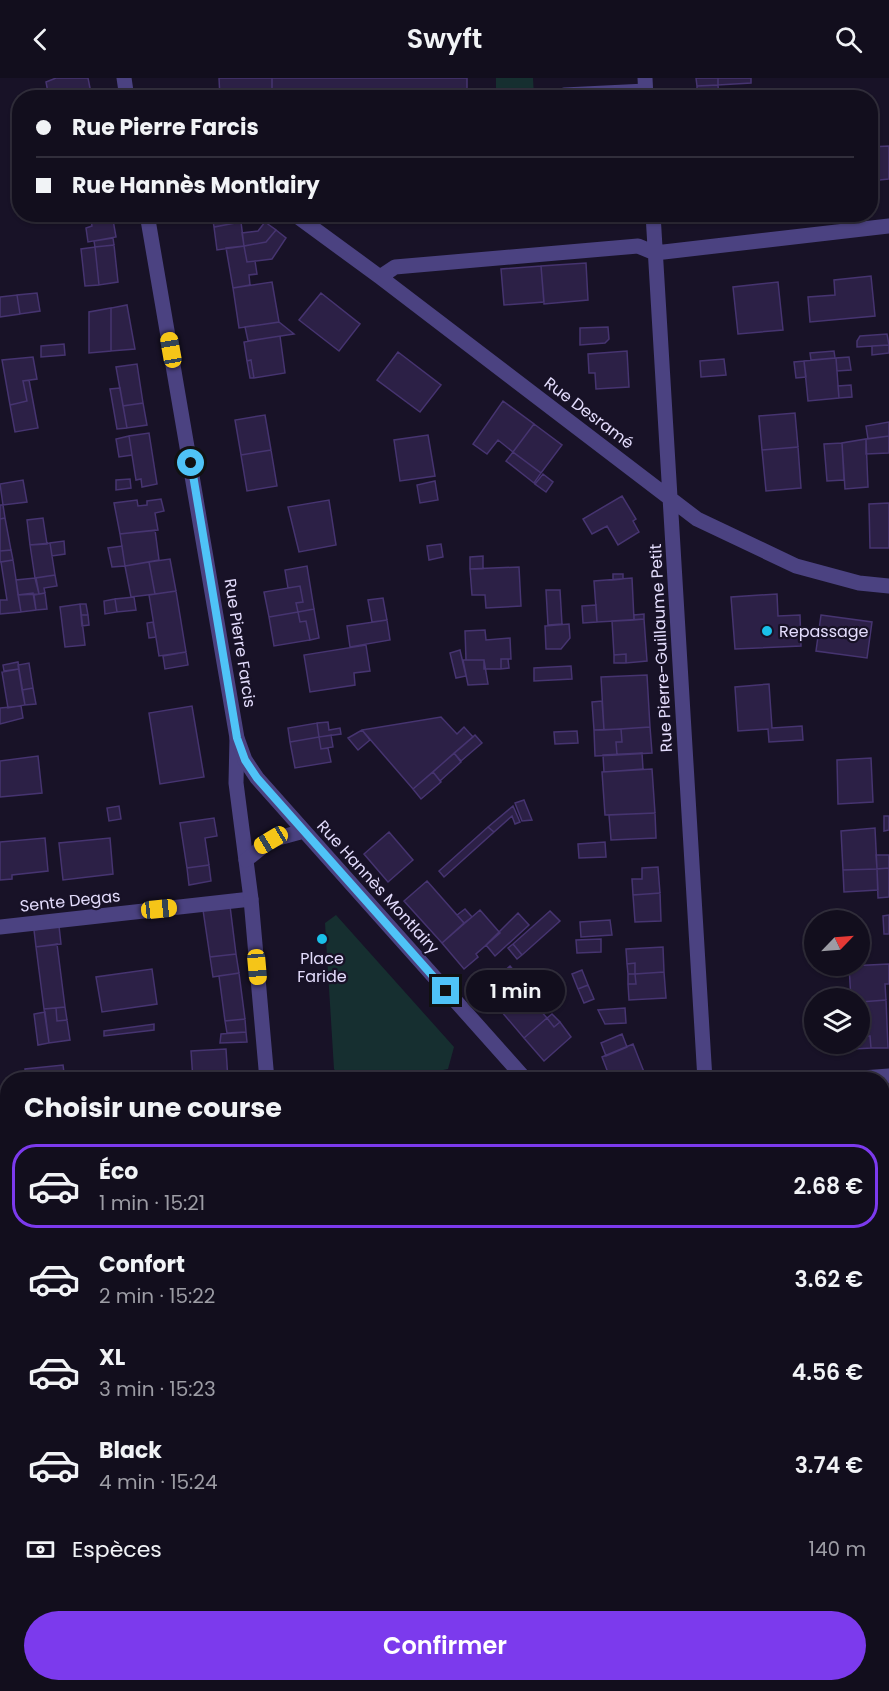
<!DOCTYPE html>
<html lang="fr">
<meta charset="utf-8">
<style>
:root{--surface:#120e1d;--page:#1f1c2a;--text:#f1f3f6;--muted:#9c9ca4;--line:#312e3b;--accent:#7c3aed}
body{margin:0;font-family:Poppins,sans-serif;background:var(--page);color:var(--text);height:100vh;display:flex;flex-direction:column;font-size:22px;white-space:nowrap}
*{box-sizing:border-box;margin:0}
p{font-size:20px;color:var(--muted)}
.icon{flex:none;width:33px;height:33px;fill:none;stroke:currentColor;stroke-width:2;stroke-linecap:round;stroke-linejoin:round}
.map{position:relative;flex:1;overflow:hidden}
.details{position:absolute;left:0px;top:994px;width:890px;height:620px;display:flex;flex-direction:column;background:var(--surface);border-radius:24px 24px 0 0;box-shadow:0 2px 4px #0004,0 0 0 2px var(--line)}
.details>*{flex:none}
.banner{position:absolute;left:12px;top:12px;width:866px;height:132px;border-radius:24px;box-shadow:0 2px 4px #0004,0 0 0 2px var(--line);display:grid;align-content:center;height:132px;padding:0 24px;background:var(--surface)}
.needle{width:39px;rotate:65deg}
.buttons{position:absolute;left:804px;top:832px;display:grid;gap:12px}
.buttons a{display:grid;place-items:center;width:66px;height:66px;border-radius:50%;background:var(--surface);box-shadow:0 2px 4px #0004,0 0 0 2px var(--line);font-size:30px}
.end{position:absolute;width:27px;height:27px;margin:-14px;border:8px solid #4fc3f7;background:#111;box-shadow:0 0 0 3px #111}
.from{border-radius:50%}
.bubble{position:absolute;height:42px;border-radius:21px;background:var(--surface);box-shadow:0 2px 4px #0004,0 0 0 2px var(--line);font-size:20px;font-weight:600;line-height:42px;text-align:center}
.car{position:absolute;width:18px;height:36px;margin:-18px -9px;border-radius:8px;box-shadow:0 0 4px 2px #0007;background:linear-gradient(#f5c518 24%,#345 0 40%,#f5c518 0 76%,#345 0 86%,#f5c518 0)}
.banner b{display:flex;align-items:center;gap:21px;height:57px;font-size:22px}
.banner b+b{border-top:2px solid var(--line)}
.banner i{width:15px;height:15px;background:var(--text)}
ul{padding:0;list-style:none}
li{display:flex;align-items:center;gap:18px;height:84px;margin:0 12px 9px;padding:0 12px;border:3px solid transparent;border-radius:24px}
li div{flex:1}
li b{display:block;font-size:22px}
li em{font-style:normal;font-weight:600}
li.on{border-color:var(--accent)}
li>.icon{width:54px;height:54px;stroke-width:1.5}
h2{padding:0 24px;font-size:27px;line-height:72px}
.pay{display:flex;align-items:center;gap:15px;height:66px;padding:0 24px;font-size:22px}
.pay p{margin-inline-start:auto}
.button{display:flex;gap:12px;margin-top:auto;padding:12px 24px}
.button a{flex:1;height:69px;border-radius:36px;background:var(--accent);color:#fff;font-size:24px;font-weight:600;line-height:69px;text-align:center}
header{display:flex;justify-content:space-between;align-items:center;height:78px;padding:0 24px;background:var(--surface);font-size:27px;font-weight:600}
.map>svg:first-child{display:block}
.green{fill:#162f30}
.building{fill:#2c2046;stroke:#463470;stroke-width:1.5}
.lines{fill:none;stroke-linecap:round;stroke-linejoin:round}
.service{stroke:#4b4281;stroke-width:15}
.minor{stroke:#4b4281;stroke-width:15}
.tertiary{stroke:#4b4281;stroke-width:15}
.route{stroke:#4fc3f7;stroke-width:8}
.poi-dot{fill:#1ac0e9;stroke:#181227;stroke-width:2}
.labels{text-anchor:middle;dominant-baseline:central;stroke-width:4.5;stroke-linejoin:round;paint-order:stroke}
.street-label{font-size:16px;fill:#e3dcfc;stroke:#181227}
.poi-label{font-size:16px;fill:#e3dcfc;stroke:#181227;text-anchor:start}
</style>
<header><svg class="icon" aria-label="back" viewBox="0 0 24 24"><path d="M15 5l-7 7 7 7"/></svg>Swyft<svg class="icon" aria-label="search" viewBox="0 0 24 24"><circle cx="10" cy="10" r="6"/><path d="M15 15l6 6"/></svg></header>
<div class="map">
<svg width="889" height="1613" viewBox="0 0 889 1613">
<rect width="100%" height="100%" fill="#181227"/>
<path class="green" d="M496,0h37l1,19h-38z
M336,837l118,132 -6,22 -54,11h-52l-8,-11 -9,-146z"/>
<path class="building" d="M56,0h32l4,20h-43l-3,-16z
M219,0h53v16h-8v4h-44z
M272,0h195v20h-195z
M696,0h22v7l-21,1z
M718,0h33v5l-33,2z
M718,7l1,13h-22v-12z
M889,68v33l-19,2v-34z
M90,136h22l4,23 -28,5 -2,-14 6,-2z
M212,136h27l2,8 -27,5z
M255,136l7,5 -21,3 -1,-7z
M476,136h45v6l-44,3z
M521,136h48v3l-48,3z
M241,144l3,24 -27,4 -3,-23z
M265,144l11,8 -10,12 -22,4 -2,-13 16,-2z
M276,152l10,8 -14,21 -25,3 -3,-16 22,-4z
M113,160l1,7 -19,2 -1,-6z
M114,167l4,37 -19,3 -4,-38z
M244,168l3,16 8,-1 2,13 -8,1 1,10 -17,3 -7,-40z
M95,169l4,38 -14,1 -4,-37z
M586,185l2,37 -44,4 -3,-38z
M541,188l3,36 -40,3 -3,-36z
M871,198l4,40 -65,6 -2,-25 27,-2 -1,-15z
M272,204l7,40 -40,6 -6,-40z
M778,204l5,48 -45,4 -5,-47z
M37,215l3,18 -20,3 -3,-19z
M321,215l39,31 -21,27 -40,-31z
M17,217l3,19 -20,3v-20z
M127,227l8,44 -24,2v-43z
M111,230v43l-22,2v-41z
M279,244l15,12 -46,7 -3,-14z
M608,249l1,12 -4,4 -25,2v-17z
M887,256l2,11 -32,2v-6l3,-5z
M280,258l5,37 -31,5 -3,-18 -4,1 -3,-19z
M64,266l1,11 -24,2v-11z
M889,267v8l-17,2v-9z
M627,273l2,36 -33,2 -1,-16h-6l-1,-19z
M834,273l1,7 -24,2 -1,-7z
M398,274l43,33 -21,27 -43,-32z
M33,279l4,22 -14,2 4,20 -17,4 -8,-45z
M849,279l2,13 -14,1 -1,-13z
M836,280l3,40 -31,3 -4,-40z
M724,281l2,16 -25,2 -1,-16z
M251,282l3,18h-4l-3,-17z
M804,283l2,16 -10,1 -2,-16z
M137,286l6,39 -20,3 -7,-39z
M29,302l9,48 -23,4 -5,-27 17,-4 -4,-20z
M851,307l1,12 -13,1 -1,-12z
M120,310l7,40 -10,1 -7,-40z
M503,323l31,23 -21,28 -15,-12 -11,14 -14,-10z
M143,325l4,22 -20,3 -4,-22z
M795,335l3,34 -36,3 -3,-34z
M265,337l6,35 -30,5 -6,-35z
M889,344v14l-21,3 -2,-13z
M534,346l28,21 -21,28 -28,-21z
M149,355l8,51 -15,3 -1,-8 -5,1 -7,-44z
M428,357l7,41 -35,5 -6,-41z
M129,358l3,19 -13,2 -3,-18z
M889,358v17l-23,1v-15z
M866,361l2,48 -23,2 -3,-46z
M842,365l2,37 -17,1 -3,-37z
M798,369l3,41 -35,3 -4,-41z
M271,372l6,36 -30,5 -6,-36z
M513,374l28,21 -7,10 -28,-22z
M543,396l10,8 -7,10 -11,-8z
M130,401l1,9 -15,2v-10z
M23,402l4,22 -24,3 -3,-21z
M435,403l3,19 -18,3 -3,-18z
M622,418l14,23 -3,2 6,11 -21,13 -11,-19 -15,8 -9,-15z
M161,421l3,12 -9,2 3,17 -38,4 -6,-31 23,-3 1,6 9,-1v-4z
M329,422l7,45 -37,7 -11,-45z
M889,425v45h-19l-1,-44z
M0,427h3l2,13 -5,1z
M5,440l6,32 -11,1v-32z
M43,440l4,26 -17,1 -3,-25z
M155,452l4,30 -34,6 -5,-32z
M64,463l1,13 -13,2 -2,-13z
M50,465l5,32 -20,3 -5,-33z
M441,466l2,13 -14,3 -2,-14z
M122,468l3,20 -13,1 -4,-19z
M11,472l2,10 -13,2v-11z
M483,478v13h-13v-12z
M170,481l6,32 -21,3 -6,-32z
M13,482l8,52 -21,2v-14h7l-6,-38z
M149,484l6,32 -24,3 -6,-31z
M307,488l7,43 -16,3 -2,-9 7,-1 -3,-16 -12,2 -3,-18z
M519,489l2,39 -35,2 -1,-13h-13l-2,-26z
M613,496h10v5l-10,1z
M55,497l2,11 -13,2 1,5 -6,1 -3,-16z
M35,500l4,16 -21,1 -2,-15z
M632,500l2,42 -37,2 -3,-41z
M300,508l3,16 -7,1 2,9 -29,5 -5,-25z
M546,512h14l2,34 -14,1z
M176,513l10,61 -27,4 -10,-61z
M33,515l3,17 -15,2 -3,-17z
M45,515l2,16 -11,1 -2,-15z
M777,516l1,22 22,-1 1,31 -66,3 -4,-52z
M134,519l2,13 -19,2 -2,-13z
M383,520l4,22 -15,2 -4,-22z
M115,521l2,13 -12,2 -1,-13z
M80,526l5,41 -20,2 -5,-40z
M80,526h6l2,11h-7z
M596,527l1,17 -14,1 -1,-17z
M314,531l5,29 -9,2 -4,-19 -6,1 -2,-10z
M298,534l2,10 6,-1 4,19 -36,6 -5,-29z
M644,536v5l-10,1v-5z
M81,537h7l1,10 -7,1z
M821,537l51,7 -5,36 -51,-7z
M644,541l3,42 -21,2v-9l-12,1 -2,-34z
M387,542l3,20 -40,7 -3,-21z
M153,544l3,15 -7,1 -2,-15z
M569,546l1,14 -9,11h-15l-1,-23z
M485,552l1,10 24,-2 1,21h-10v10h-17v-9h-18l-1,-29z
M366,567l4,26 -16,2 1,12 -45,7 -6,-37z
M460,572l6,26 -10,2 -6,-25z
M186,574l2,13 -23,4 -2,-13z
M626,576v9h-12v-8z
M501,581h7l1,9 -8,1z
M463,582h21l4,24 -20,1z
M18,584l1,7 -15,2 -1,-6z
M29,585l4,25 -11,2 -4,-25z
M571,588l1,13 -38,2v-13z
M19,591l6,36 -17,3 -6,-36z
M647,597l3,52 -46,3 -3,-53z
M769,606l3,44 30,-2 1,14 -34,2 -1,-13 -30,2 -3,-44z
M33,610l3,16 -11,1 -3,-15z
M602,623l2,29h-10l-2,-28z
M21,628l2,12 -23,6v-16z
M192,628l12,71 -44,7 -11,-71z
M441,639l16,17 7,-7 9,10 -60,52 -51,-59z
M328,644l1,8 11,-2 1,6 -22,3 -2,-14z
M317,645l2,14 -29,5 -2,-14z
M650,649l2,26 -35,2 -1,-13h6l-1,-13z
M621,651l1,13h-6l1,13 -22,1 -1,-26z
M362,652l8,10 -12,10 -10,-12z
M577,653l1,12 -23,1 -1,-12z
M331,657l2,12 -12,2 -2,-12z
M475,657l7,8 -21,18 -7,-8z
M319,659l2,12 7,-1 3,14 -36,6 -5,-26z
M454,675l7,9 -21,19 -7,-9z
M642,675l1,16 -39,3 -1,-17z
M38,678l4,37 -42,4v-36z
M871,680l2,44 -35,2 -1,-44z
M652,691l3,44 -50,2 -3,-43z
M433,694l8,10 -20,17 -8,-10z
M524,722l8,20 -10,1 -7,-18z
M119,728l2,13 -12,2 -2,-13z
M513,728l7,16 -5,2 -3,-8 -18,16 -6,-5z
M655,735l1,25 -45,2 -2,-25z
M884,738h5v14l-5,1z
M214,740l3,18 -12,2 4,27 -22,3 -7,-45z
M488,749l6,5 -50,45 -5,-6z
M875,750l2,41 -34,1 -2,-39z
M389,754l24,28 -25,22 -24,-28z
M45,760l3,33 -36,4v4l-12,1v-38z
M110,760l3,36 -50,6 -4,-37z
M605,764l1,15 -27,1 -1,-14z
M876,777h13v13l-12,1z
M209,787l2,16 -22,4 -2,-17z
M658,789l2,26 -27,2 -1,-16h10v-11z
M889,790v29l-11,1 -1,-29z
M877,791l1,21 -34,2 -1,-22z
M427,803l37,42 -22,20 -38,-42z
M660,815l1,28 -26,1 -2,-27z
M230,828l6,48 -26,3 -7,-47z
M465,831l7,8 -8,6 -7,-8z
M480,832l20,23 -24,21 2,3 -14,12 -22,-26z
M550,833l10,10 -38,34 -9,-11z
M518,835l11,12 -34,31 -9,-11z
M889,837v19h-5l-1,-18z
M610,842l2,15 -31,2 -1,-15z
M59,848l2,18 -25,3 -2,-17z
M601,861v13l-24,1 -1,-13z
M57,866l8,63 -21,2 -8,-62z
M513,866l9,11 -5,4 -9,-11z
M663,869l1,25 -29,2v-11l-8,1 -1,-15z
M236,876l3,19 -26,4 -3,-20z
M635,885v11h-7l-1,-10z
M889,886v20h-4l1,16 -26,2v-3h-9l-2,-33z
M510,888l11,13 -4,5 6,7 -22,20 -18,-21z
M152,891l5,35 -55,8 -6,-35z
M582,892l6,15 -10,4 -6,-15z
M664,894l2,26 -37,2 -1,-16h8l-1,-10z
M239,895l6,46 -20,2 -6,-45z
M628,896h7l1,10h-8z
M521,901l7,8 -5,4 -6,-7z
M588,907l6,14 -10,4 -6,-14z
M523,913l24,27 -23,20 -23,-27z
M886,922l2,48h-17l-1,-12h-10v-34z
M65,929l2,13 -10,1 -1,-13z
M56,930l1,13 10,-1 3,20 -21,3 -5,-34z
M625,930l1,15 -21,1 -7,-14z
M45,934l4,31 -11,2 -4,-31z
M552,936l8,8 -6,5 -7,-9z
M547,940l7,9 6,-5 11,15 -27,24 -20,-23z
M245,941l1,13 -19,1 -2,-12z
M154,946v6l-50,6v-5z
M246,954l1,10 -27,1 1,-9z
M622,956l5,13 -21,9 -5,-13z
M860,958h10l1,12 -17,1 -1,-5h7z
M633,966l13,33 -7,3h-36l-3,-7 7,-3 -5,-13z
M226,971l2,31h-35l-2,-29z
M63,987l2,15h-39l-1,-11z
M192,995l1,7h-15l3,-6z
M882,1022h7v35l-7,1z
M8,1104v23l-8,1v-23z
M883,1229l6,7v61l-7,-8z
M882,1590h7v14l-7,1z
M37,1606h38v7h-37z
M154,1606h15v7h-15z
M222,1606h38l1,7h-39z
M522,1606h35v4l-35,1z
M672,1606h37v7h-37z
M810,1607v6h-32v-5z
M461,1611h28v2h-28z"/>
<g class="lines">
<path class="service" d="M564,17l82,-4
M0,849l251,-28
M0,1206l8,-1"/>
<path class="minor" d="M645,0l1,20
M294,136l86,63 317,242 99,47 63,17 30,3
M653,136l52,866
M380,199l15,-10 243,-21 17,7 234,-27
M237,660l-1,45 15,116 16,181
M836,1002l53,-4
M0,1445l8,106
M882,1510l7,-7
M11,1606l1,7
M303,1606v7
M600,1606l1,7
M849,1606v7"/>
<path class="tertiary" d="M124,0l3,20
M147,136l90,524 8,22 12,18 269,302
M246,782l25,-20 33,-9
M882,1403l7,8"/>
</g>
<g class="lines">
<path class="route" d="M191,385l46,275 8,22 12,18 189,213"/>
</g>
<g class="poi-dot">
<circle cx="767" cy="553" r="6"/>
<circle cx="322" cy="861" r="6"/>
</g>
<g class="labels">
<g class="street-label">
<text transform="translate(589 335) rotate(37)">Rue Desramé</text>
<text transform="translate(240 565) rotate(81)">Rue Pierre Farcis</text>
<text transform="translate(661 570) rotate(-93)">Rue Pierre-Guillaume Petit</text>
<text transform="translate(378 809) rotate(48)">Rue Hannès Montlairy</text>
<text transform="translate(70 823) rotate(-6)">Sente Degas</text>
</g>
<g class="poi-label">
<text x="779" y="553">Repassage</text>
<text x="322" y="880" text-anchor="middle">Place<tspan x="322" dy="18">Faride</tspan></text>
</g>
</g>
</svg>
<div class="buttons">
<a><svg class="needle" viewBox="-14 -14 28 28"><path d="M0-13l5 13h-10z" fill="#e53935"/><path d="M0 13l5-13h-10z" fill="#9c9ca4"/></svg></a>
<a><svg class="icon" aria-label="layers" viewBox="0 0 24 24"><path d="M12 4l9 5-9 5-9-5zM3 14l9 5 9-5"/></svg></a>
</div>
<i class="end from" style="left:191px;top:385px"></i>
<i class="end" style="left:446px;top:913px"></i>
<div class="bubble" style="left:466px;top:892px;width:99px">1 min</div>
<i class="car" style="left:171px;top:272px;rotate:350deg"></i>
<i class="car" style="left:271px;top:762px;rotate:239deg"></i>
<i class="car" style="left:159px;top:831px;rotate:84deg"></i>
<i class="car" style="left:257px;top:889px;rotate:175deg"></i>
<div class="banner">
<b><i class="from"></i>Rue Pierre Farcis</b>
<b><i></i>Rue Hannès Montlairy</b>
</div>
<section class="details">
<h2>Choisir une course</h2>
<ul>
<li class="on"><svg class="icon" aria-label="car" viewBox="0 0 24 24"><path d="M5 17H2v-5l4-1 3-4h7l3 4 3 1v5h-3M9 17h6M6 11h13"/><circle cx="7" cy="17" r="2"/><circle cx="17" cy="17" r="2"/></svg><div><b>Éco</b><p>1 min · 15:21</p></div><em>2.68 €</em></li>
<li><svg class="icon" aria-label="car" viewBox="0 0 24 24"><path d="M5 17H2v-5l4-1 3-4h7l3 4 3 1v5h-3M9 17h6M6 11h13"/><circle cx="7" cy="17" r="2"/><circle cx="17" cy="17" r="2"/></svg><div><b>Confort</b><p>2 min · 15:22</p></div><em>3.62 €</em></li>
<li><svg class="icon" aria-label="car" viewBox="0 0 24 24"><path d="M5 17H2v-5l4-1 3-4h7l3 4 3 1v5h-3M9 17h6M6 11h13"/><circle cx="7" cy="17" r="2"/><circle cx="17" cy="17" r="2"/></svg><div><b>XL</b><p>3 min · 15:23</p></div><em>4.56 €</em></li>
<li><svg class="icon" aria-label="car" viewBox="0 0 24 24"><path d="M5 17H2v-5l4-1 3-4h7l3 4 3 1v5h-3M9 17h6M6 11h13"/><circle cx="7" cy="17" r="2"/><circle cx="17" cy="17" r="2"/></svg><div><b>Black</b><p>4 min · 15:24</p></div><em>3.74 €</em></li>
</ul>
<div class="pay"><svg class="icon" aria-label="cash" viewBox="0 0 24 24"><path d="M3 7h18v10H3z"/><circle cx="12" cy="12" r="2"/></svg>Espèces<p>140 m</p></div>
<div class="button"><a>Confirmer</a></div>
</section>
</div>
